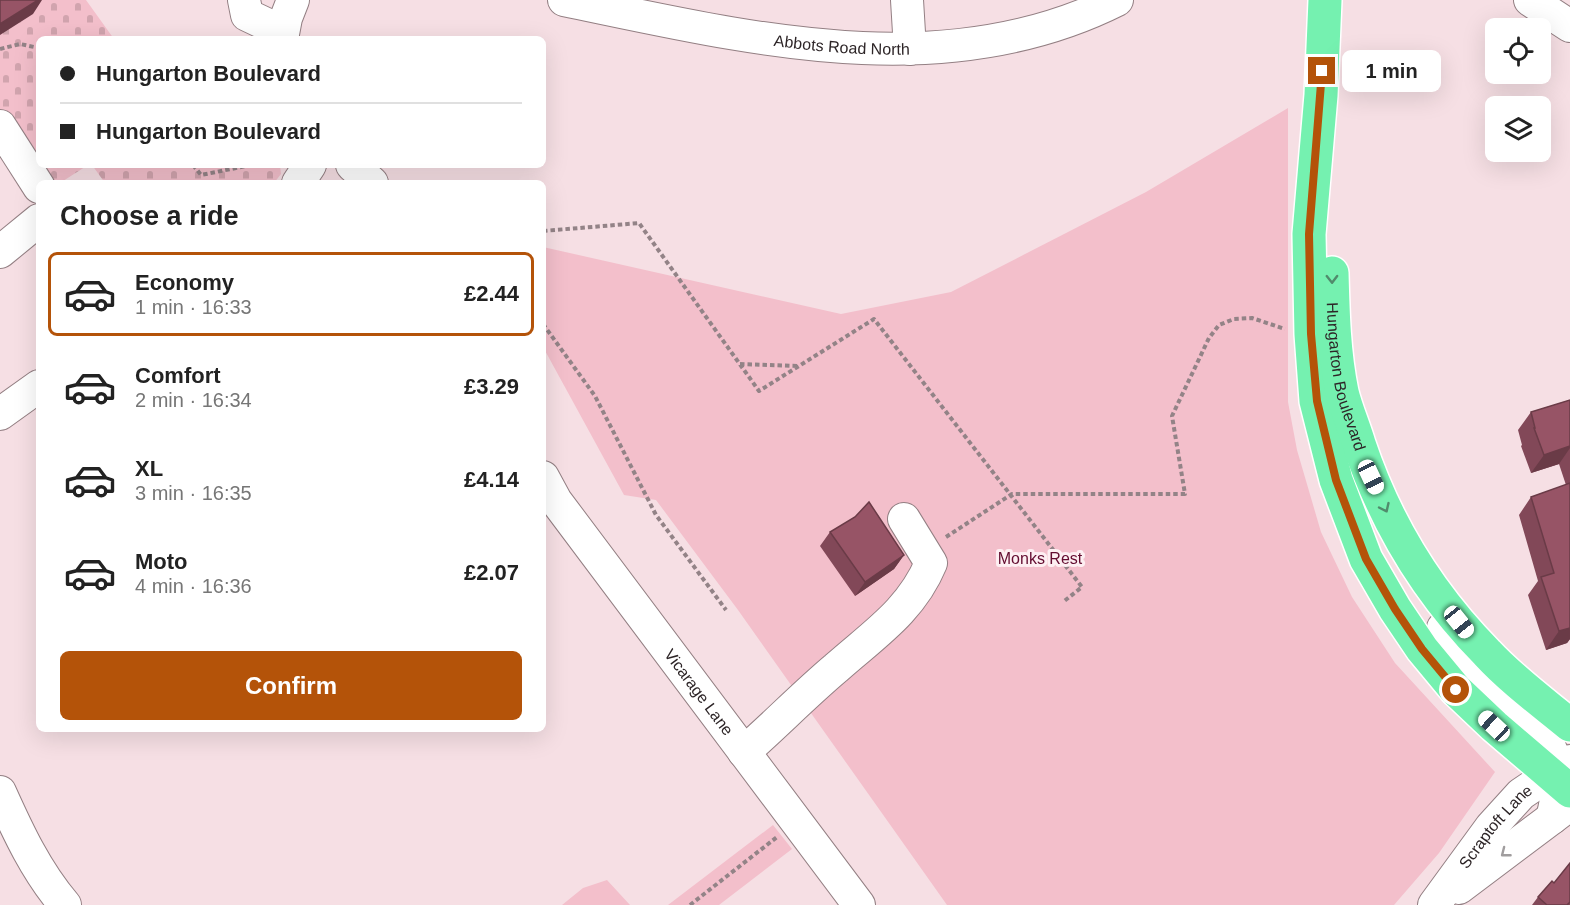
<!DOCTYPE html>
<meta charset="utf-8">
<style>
:root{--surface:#fff;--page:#f2f2f2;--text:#222;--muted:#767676;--line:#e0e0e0;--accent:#b45309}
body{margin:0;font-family:Helvetica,sans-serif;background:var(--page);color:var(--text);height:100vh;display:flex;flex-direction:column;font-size:22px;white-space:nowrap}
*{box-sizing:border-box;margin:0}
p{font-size:20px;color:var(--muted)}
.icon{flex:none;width:33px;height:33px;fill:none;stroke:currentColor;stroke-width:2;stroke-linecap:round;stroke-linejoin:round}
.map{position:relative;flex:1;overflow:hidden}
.sheet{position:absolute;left:36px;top:180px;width:510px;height:552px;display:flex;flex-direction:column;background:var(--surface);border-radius:9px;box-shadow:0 6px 24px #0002}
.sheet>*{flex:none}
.hud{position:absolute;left:36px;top:36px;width:510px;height:132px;border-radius:9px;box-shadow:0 6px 24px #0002;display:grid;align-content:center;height:132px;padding:0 24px;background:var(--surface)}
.controls{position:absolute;left:1485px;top:18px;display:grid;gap:12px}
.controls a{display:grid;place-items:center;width:66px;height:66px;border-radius:9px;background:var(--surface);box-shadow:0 6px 24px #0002;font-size:30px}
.end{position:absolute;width:27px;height:27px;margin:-14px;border:8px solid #b45309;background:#fff;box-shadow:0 0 0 3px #fff}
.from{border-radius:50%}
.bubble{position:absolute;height:42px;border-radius:9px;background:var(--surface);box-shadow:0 6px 24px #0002;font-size:20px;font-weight:800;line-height:42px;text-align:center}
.car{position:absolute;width:18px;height:36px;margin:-18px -9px;border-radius:8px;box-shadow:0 0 4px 2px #0007;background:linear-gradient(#fff 24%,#345 0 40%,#fff 0 76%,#345 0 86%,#fff 0)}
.hud b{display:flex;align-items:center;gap:21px;height:57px;font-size:22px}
.hud b+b{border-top:2px solid var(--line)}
.hud i{width:15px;height:15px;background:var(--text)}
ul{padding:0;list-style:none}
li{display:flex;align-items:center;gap:18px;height:84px;margin:0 12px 9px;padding:0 12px;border:3px solid transparent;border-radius:9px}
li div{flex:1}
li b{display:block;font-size:22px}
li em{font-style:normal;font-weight:800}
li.current{border-color:var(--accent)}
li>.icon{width:54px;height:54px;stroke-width:1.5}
h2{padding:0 24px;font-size:27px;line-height:72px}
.primary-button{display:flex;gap:12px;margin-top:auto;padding:12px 24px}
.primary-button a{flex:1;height:69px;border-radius:9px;background:var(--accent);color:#fff;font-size:24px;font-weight:800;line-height:69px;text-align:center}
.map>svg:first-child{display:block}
.cemetery{fill:url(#cemetery-stones)}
.green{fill:#f3bfcb}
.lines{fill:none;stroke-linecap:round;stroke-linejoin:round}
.minor-casing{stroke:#937f83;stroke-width:34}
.highway-casing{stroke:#fff;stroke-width:36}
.path{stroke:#938387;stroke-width:4;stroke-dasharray:4.5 3;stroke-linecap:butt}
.minor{stroke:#fff;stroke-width:32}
.highway{stroke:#75f1b0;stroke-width:33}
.wall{fill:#824858}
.shaded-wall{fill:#6a3b47}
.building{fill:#975466;stroke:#6a3b47;stroke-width:1.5}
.oneway{stroke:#518b6c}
.oneway2{stroke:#a09d9e}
.route{stroke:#b45309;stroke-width:8}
.labels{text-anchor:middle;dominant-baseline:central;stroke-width:6;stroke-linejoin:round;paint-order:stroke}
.street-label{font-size:16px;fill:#2d2527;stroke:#fdeff2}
.park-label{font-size:16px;fill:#630c30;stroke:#fdeff2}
</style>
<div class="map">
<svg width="1570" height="905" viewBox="0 0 1570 905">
<defs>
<pattern id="cemetery-stones" width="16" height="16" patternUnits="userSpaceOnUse" patternTransform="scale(1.5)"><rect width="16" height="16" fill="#f3bfcb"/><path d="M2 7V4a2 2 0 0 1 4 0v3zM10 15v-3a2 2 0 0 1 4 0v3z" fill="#d1a4ae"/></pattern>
</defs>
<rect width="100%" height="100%" fill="#f6dfe4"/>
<path class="cemetery" d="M0,0h86l28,39h-75v126h49l-28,18h-7l-29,-36 -24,-35z
M92,165h188l1,9 -7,9h-169z"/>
<path class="green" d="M1288,108v294l9,48 24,82 31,65 43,66 100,109 -56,81 -45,52h-447l-209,-295 -82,-110 -32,-5 -81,-148v-100l298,67 110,-22 195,-100z
M773,825l19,24 -73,56h-51z
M607,880l23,25h-68l21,-17z"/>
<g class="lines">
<g class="minor-casing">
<g id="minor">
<path d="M244,0l3,15 36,17"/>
<path id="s1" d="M564,0c180,37 378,88 553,0"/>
<path d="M907,0l3,49"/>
<path d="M1530,0l40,26"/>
<path d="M282,39l4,-21 7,-18"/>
<path d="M0,126l39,61"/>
<path d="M352,165l20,18"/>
<path d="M298,183l12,-18"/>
<path d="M0,252l39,-32"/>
<path d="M0,414l39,-28"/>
<path id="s2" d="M543,477l13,24 303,404"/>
<path d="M1443,628c17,22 37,42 57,61 41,39 70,64 52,129"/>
<path d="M744,752c31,-27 60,-57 92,-84 37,-33 75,-57 95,-105l-27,-44"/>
<path d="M0,792c18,40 36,79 65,113"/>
<path d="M1459,888l109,-82"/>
<path id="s3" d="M1434,905l57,-78 30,-33 49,-33"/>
</g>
</g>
<g class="highway-casing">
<g id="highway">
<path d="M1325,0l-4,95 -12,139 2,100 5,67 20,79 30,79 29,50 27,40 34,41 38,36 76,65"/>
<path id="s4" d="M1332,273c1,40 2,80 10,119 4,17 12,35 17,52 26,78 70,150 128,209 25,27 55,49 83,72"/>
</g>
</g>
<path class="path" d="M0,49l20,-5 19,4
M193,165l8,10 50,-10
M543,231l96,-8 120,168 115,-72 208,268 -19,15
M543,324l52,72 61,119 70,95
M740,364l59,2
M946,537l66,-43h173l-13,-78 37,-78 10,-13 15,-6 18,-1 33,11
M690,905l87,-68"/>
<use href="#minor" class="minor"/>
<use href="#highway" class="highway"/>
</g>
<path class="wall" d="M1570,400v239l-3,4 -21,7 -18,-55 10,-14 -19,-66 12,-18 35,-12 -7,-21 -28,9 -10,-27 1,-1 -4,-15 13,-18z
M830,532l74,23 -10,14 -39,27 -35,-50z
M1570,863v42h-38l6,-8 16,-14z"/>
<path class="shaded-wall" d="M38,0h4l-9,14 -33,21v-11z
M1570,446v2l-11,16 -28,9 13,-18z
M904,555l-10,14 -39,27 10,-14z
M1570,628v11l-3,4 -21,7 13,-19z"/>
<path class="building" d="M0,0h38l-38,24z
M1570,400v46l-26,9 -10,-27h1l-4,-16z
M1570,483v145l-11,3 -18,-54 13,-4 -23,-76z
M869,502l35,53 -39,27 -35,-50 25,-15z
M1570,863v39l-3,3h-20l-9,-8 14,-16 2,2z"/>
<defs><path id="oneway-chevron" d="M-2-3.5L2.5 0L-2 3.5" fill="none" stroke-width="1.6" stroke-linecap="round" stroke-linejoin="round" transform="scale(1.5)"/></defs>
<g class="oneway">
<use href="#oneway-chevron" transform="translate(1332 279) rotate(89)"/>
<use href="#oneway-chevron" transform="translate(1385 508) rotate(65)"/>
</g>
<use class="oneway2" href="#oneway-chevron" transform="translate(1505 853) rotate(142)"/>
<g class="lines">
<path class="route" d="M1322,71l-13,163 2,100 6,67 19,79 30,79 29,50 27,40 34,41"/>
</g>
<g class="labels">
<g class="street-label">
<text stroke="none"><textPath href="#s1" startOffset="282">Abbots Road North</textPath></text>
<text stroke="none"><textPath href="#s4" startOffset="105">Hungarton Boulevard</textPath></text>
<text stroke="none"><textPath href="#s2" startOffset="266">Vicarage Lane</textPath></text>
<text stroke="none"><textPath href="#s3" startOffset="100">Scraptoft Lane</textPath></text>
</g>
<g class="park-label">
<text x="1040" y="558">Monks Rest</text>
</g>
</g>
</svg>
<div class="controls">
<a><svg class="icon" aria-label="locate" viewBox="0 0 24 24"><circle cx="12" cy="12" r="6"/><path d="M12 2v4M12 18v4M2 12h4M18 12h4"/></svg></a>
<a><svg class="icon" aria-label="layers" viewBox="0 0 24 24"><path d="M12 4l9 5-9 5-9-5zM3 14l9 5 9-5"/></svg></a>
</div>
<i class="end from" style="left:1456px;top:690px"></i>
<i class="end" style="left:1322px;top:71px"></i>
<div class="bubble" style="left:1342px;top:50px;width:99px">1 min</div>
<i class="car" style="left:1371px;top:477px;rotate:155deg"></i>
<i class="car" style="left:1459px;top:622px;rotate:141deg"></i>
<i class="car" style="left:1494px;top:726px;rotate:313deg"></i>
<div class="hud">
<b><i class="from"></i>Hungarton Boulevard</b>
<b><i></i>Hungarton Boulevard</b>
</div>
<section class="sheet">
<h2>Choose a ride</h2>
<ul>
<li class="current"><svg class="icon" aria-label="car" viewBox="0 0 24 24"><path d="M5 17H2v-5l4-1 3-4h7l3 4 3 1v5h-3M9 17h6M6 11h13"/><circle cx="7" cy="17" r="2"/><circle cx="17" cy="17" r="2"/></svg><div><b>Economy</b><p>1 min · 16:33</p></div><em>£2.44</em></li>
<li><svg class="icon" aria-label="car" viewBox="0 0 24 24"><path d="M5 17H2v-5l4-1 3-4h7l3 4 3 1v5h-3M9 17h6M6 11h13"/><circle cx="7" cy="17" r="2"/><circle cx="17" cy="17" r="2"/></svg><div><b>Comfort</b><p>2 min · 16:34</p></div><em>£3.29</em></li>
<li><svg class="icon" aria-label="car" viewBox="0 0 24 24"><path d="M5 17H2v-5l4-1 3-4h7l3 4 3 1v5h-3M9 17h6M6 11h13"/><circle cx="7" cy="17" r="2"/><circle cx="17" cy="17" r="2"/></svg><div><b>XL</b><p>3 min · 16:35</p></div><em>£4.14</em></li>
<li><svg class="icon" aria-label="car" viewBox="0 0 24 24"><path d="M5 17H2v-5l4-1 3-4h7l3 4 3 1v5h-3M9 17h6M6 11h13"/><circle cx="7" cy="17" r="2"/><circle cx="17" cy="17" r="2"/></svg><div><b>Moto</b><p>4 min · 16:36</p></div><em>£2.07</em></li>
</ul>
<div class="primary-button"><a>Confirm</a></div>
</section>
</div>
